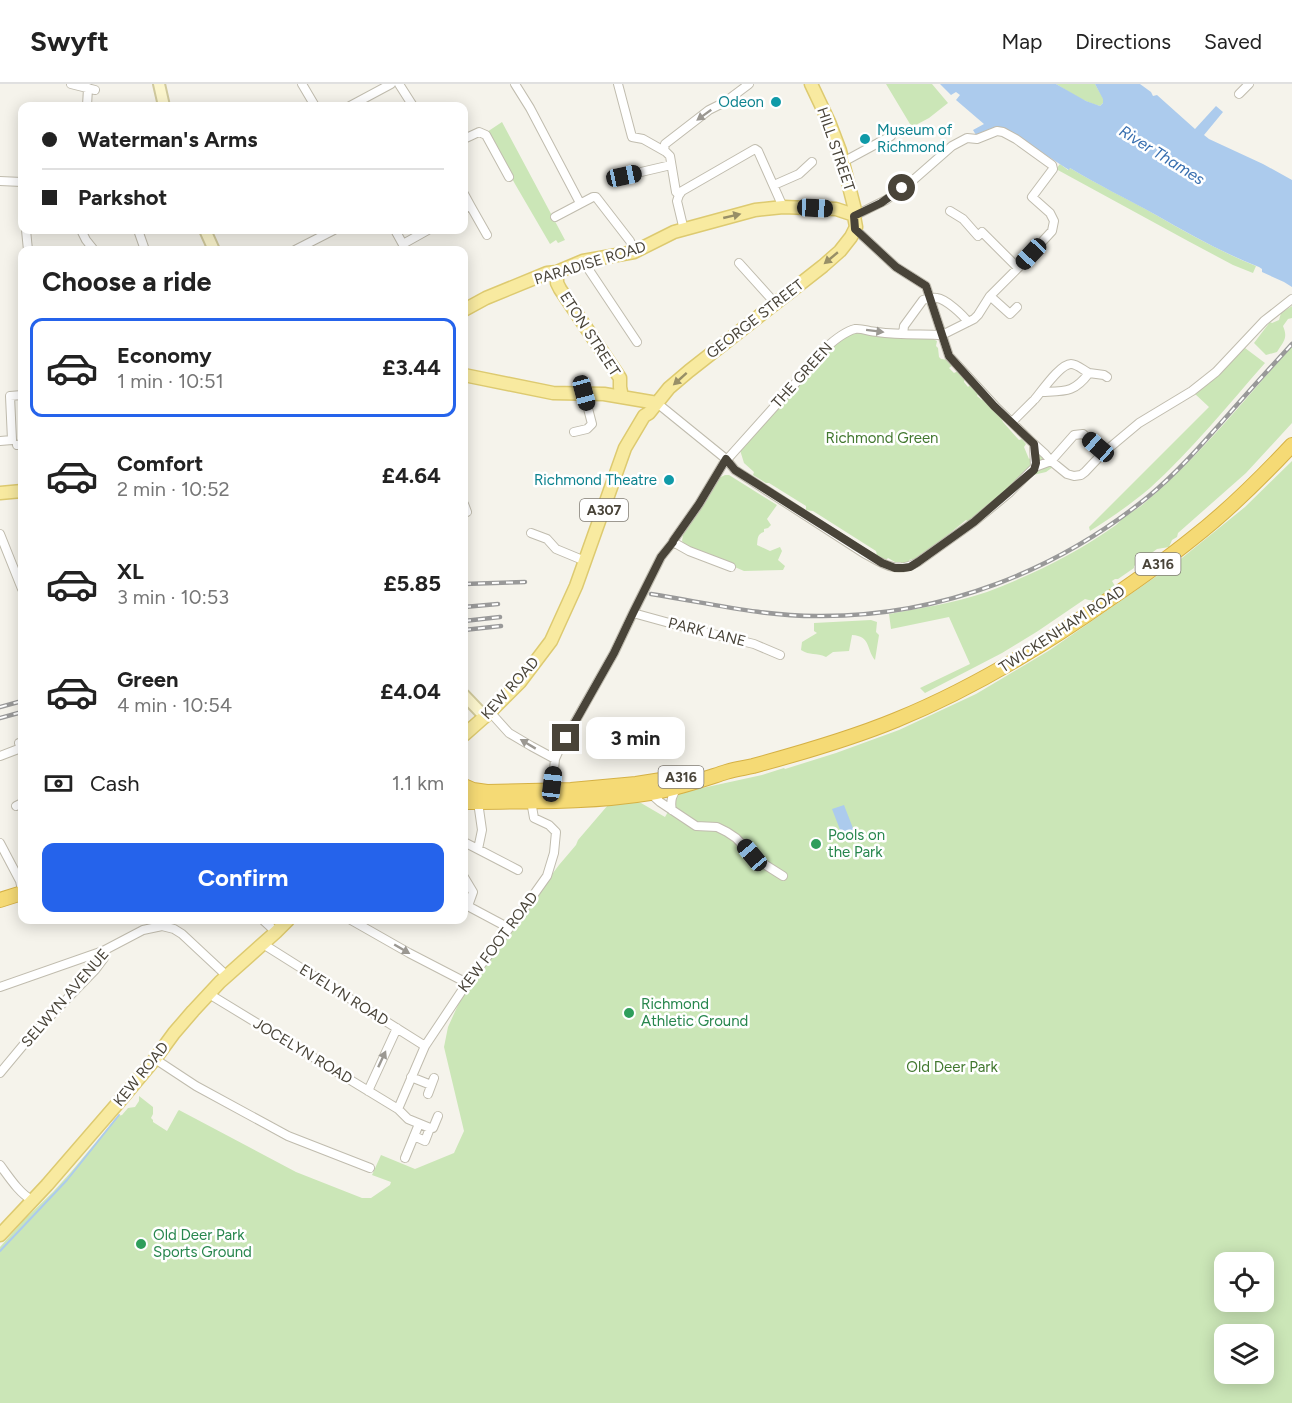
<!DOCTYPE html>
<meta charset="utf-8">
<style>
:root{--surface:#fff;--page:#f2f2f2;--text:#222;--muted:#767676;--line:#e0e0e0;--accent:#2563eb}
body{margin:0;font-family:Figtree,sans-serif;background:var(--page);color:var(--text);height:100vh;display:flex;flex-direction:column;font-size:22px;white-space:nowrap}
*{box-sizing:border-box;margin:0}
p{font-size:20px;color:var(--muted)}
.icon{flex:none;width:33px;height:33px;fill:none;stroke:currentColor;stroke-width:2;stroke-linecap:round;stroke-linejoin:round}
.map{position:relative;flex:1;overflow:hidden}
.panel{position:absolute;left:18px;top:162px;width:450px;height:678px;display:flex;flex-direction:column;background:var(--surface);border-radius:12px;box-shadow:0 3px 15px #0003}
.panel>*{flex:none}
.banner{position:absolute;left:18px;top:18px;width:450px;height:132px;border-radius:12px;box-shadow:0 3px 15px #0003;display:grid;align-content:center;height:132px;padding:0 24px;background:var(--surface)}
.fabs{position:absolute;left:1214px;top:1168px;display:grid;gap:12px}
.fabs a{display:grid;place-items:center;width:60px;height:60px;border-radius:12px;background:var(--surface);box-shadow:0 3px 15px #0003;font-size:30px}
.end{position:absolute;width:27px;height:27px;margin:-14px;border:8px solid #494439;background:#fff;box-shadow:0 0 0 3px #fff}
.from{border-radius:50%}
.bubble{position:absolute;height:42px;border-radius:12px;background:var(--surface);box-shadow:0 3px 15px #0003;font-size:20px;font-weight:700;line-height:42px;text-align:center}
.car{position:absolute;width:18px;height:36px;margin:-18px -9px;border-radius:8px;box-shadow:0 0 4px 2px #0007;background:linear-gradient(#222 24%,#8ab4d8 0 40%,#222 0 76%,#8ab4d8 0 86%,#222 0)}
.banner b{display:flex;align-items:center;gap:21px;height:57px;font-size:22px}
.banner b+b{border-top:2px solid var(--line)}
.banner i{width:15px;height:15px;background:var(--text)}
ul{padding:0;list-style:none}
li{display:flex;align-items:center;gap:18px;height:99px;margin:0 12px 9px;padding:0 12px;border:3px solid transparent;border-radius:12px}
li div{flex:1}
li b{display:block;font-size:22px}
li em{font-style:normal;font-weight:700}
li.selected{border-color:var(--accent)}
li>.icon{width:54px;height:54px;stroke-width:1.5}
h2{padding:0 24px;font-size:27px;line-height:72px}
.pay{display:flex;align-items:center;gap:15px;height:66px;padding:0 24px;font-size:22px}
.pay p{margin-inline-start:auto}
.button{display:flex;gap:12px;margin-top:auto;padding:12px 24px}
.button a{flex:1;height:69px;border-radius:12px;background:var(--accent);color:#fff;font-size:24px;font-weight:700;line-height:69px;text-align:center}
header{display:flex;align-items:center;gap:36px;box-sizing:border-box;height:84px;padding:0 30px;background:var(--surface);border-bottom:2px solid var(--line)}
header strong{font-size:28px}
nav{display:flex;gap:33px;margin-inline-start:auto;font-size:21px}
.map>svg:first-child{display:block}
.green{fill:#cbe6b7;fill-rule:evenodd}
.water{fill:#accbed}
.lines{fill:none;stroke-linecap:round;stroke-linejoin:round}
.stream{stroke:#accbed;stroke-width:2}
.street-casing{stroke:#c0bcae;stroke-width:10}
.secondary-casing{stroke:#d1ca9d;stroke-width:14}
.primary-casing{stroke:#ddca70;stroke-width:15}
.highway-casing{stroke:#d5b145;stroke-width:16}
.street{stroke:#fff;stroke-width:8}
.secondary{stroke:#fcf6ce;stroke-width:10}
.primary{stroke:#f8eaa0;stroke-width:12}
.highway{stroke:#f5da75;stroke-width:14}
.rail-casing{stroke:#999;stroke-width:4.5}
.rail{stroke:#fff;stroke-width:2;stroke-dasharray:7;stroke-linecap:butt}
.oneway{fill:#9b9892}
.oneway2{fill:#988f67}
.route{stroke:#494439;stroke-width:8}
.culture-dot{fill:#0f9aa8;stroke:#fff;stroke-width:2}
.leisure-dot{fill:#2e9e5b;stroke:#fff;stroke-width:2}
.labels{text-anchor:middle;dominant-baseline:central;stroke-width:5;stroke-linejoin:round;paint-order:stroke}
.shield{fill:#fff;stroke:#807c74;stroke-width:1.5}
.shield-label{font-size:14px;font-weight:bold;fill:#494439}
.culture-label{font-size:15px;fill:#0d838f;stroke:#fff;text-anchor:end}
.street-label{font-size:15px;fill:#494439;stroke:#fff}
.park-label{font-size:15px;fill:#42782f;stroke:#fff}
.leisure-label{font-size:15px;fill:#27864d;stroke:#fff;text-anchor:start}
.water-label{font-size:16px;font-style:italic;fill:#376eaf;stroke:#fff}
</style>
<header>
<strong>Swyft</strong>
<nav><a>Map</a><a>Directions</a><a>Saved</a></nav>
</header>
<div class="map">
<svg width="1292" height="1319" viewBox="0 0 1292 1319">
<rect width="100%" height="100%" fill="#f5f3eb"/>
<path class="green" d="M886,0h46l16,19 -19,15 -15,8 -4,-2z
M1056,0h39l8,14v5l-3,3c-16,-4 -31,-14 -44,-22z
M502,38l63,118 -7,3 -2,-3 -6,4 -35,-60 -28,-52z
M1060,80l8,6 2,-2c28,17 58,31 86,47 33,19 65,37 100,51l-3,7 -20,-8 -45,-24 -132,-72z
M1292,222v12l-4,1 -5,7c5,12 1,15 -6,26l-11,3 -12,-12 16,-21 2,1 7,-3 2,-7z
M855,248l78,7 4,2 -1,5 2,2 1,9 2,2 8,1 4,5 -4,3 5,5 4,-2 7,4 -1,7 4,5 2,-2 5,4 3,5 -1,2 5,4 2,-1c7,6 7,13 16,16l3,7 16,18 3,-1 4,5 -2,3 5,12 9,-7 15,15 -7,5 -13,3 -64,47 -3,-2 -39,32 -5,1 -4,5 -9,2v4l-7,2 -1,-4h-6l-7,-4 -2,2 -9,-5 -1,-4 -63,-40 -7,-1v-4l-37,-23h-3l-13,-8 1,-3 -10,-9 -4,-13 14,-14 44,-53 37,-41z
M1292,262v77l-46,50 -68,60 -1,4 -5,3 -3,7 -12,2 -23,17v2l-16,11h-3l-3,2 3,5c-7,11 -18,17 -30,13l-47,32 -36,22 -77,40 -5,-5 50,-24 -21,-47 -58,12 -2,-15c32,-6 66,-11 98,-22 45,-17 90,-39 129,-67 3,-2 4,-5 7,-7 5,-4 12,-8 18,-12 55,-45 104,-107 151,-160z
M1245,264l20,15c-37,42 -73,87 -115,125 -19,16 -39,30 -60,43l-1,-4 120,-120 -15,-14 22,-17z
M1292,377v942h-1292v-156l24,-27 29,-28 18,-20 47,-56 4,-1 6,-7 7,-1 4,-6v-5l14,11v7l-2,4 2,2v2l14,9 11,-20 1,-1 117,62 66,26h9l19,-13 1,-3 -19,-7 9,-20 34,14 39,-16 10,-22 -20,-84 4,-20 10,-22 1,-6 100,-134 17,-20 2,-5 30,-35 25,-4 8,2 24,14 8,-14 2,-9 87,-19 22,-7 1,1 51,-16 63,-23 77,-36 74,-44 127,-88 68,-55zM1224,1179h39v39h-39zM1224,1251h39v39h-39z
M725,391h4l48,30 -10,14 4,6 -3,3 -4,1v3c-7,2 -6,6 -7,13l13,6 10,-4 2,4 -4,9 7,6 -2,4 -39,1 -58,-25 -4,-5 1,-6 36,-57z
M871,536l6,2 -1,10 3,3 -4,25c-9,-11 -4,-24 -23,-25l-3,16 -16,1 -7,5c-10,-5 -16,-1 -25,-7l1,-8 15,-9 -3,-2v-8z"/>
<path class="water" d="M940,0h116l30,17 14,5 3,-3v-4l-8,-15h45l11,8 2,4 4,-1 38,34 21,-23 7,6 -19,23 5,4 54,25 29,16v107l-8,-5 -22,-10v-3l-3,-2c-36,-14 -70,-33 -103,-52 -29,-16 -58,-30 -86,-47l-1,2 -59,-38 -13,-5 -21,8 -3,-5 11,-6 -28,-24 4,-5 -4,-3 -5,3z
M844,721l12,31 -12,4 -12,-31z"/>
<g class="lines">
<path class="stream" d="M0,1167l67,-71 52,-65"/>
<g class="street-casing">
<path id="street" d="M71,0l24,6
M302,0l13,22
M399,0l14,22
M515,0l15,24 50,95
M618,0l14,53 11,2 23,13 4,4 6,36 3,3 -2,6 6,25v3
M1239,10l10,-10
M87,22l1,-18
M350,22l41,-22
M464,55l15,-7 7,3 23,42
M664,66l1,-6 44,-34 16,-8 24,-18
M843,78l48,-26
M624,92l47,-11
M0,97l22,1
M774,101l25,-11 13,-12
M464,110l6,11 -6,4
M679,111l3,-4 73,-42 3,2 25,56
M470,121l17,30
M950,127l13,8 15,17 4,-4 36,36
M854,132l32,-16 25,-18 41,-36 15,-8 10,1 20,-8 6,1 13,7 36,26 1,4 -21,28 18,16 4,8 -2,10 -34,37 -28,28 -12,19 -4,4 -32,16
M555,133l38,-20h3l34,44 4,11
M26,146l2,20
M81,146l5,10 8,10
M138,146l7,20
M395,146l11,20
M403,160l25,-14
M295,166l39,-20
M583,177l54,81
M739,179l36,40
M990,212l20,18 7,-7
M903,250l1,-8 19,-26c4,-1 10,-3 14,-2 9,1 26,17 31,24
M1042,308c23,-1 32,1 47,-19l15,2 3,2
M1035,315c7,-8 25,-35 36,-35 6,0 12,6 18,9
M657,319l69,56 9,11 127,82c20,11 33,23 56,10l56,-40 35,-29 26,-26 -1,-23 -39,-38 -46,-50 -23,-70 -30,-19 -41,-38
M1012,338l21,-21
M574,348l13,-3 5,-5 -8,-31
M0,357l12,-1 -2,-44 12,-1
M1034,360l11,10 6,7 23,-26 9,-1 15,14
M17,361l5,-1
M1035,383l16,-6 16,13 7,2 7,-1 4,-3 17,-18 37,-31 53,-32 24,-19 48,-51 28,-22
M464,420l3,8
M531,449l16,6 9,10 29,12
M0,450l22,55
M673,458l16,9 42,16
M633,529l51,14 70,17 26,11
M490,628l19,21 22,13 24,13
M0,672l21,-8 -2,-5 3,-1
M552,707l3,-32 4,-9 55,-97 19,-40 28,-56 12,-15v-1l26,-37 24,-40 77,-86c8,-15 38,-45 55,-49 7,-1 15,3 22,3 22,3 44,2 65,3
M650,709l10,9 36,24 21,1 10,5 9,6 20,21 27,17
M16,722l6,-3
M672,726c-2,-8 0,-17 6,-22
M464,758l54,28
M0,759l20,38 2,9
M478,765l4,-19 -4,-28
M464,793l9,15 -5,14
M464,820l45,24
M263,836l13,12
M351,836l58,33 58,30
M263,860l162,102
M0,903l103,-36 40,-21 19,-4 12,3 8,5 45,42
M209,910l189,115 10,10 22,9h3l5,-12
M155,975l41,27 92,50 82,32
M0,989l30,-36 65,-67 9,-12 1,-5 -2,-2
M411,993l20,8
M368,1007l29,-63
M428,1010l6,-16
M398,1025l27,-63 42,-63 53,-69 27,-38 7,-23 2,-21 -7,-7 -15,-7 -3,-17
M414,1052l11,5 5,-13
M405,1074l14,-34
M0,1081c9,12 19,28 32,35"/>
</g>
<g class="secondary-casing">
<path id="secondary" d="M159,0l5,22
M205,146l9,20
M464,611l21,22"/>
</g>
<g class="primary-casing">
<path id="primary" d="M557,188v11l3,6 60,89v9l2,10
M464,226l22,-12 61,-25 10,-1 26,-11 51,-9 40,-20 81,-22 28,-3 53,2 15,5 3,2
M464,291l89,18 51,1 53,9
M0,409l22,-2
M464,651l26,-23 30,-30 31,-41 25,-55 49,-138 19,-32 5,-3 20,-25 20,-17 134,-105 17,-15 11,-14 5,-10 -2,-11 1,-6 -15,-59 -11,-29 -18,-38
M0,1151l47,-50 71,-82 37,-44 19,-26 19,-22 27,-29 56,-50 12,-12"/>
</g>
<g class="highway-casing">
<path id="highway" d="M464,702l9,4 14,2 84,-2 65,-6 57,-9
M464,718c62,-1 124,1 186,-9 26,-4 51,-13 76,-21 9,-3 18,-4 27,-6 48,-13 97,-27 143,-46 76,-31 147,-74 215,-122 28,-19 56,-39 82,-60 36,-28 68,-60 99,-93
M0,816l22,-7"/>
</g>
<use href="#street" class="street"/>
<use href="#secondary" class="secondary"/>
<use href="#primary" class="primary"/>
<use href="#highway" class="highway"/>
<g class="rail-casing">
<path id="rail" d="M464,500l61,-2
M651,510c57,9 114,23 171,22 120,0 235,-45 327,-120 29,-24 54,-53 79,-81 21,-24 43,-48 64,-71
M464,523l34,-3
M464,537l36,-4
M464,546l37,-4
M0,623l22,-6
M0,634l22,-6"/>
</g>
<use href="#rail" class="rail"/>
</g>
<defs><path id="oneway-solid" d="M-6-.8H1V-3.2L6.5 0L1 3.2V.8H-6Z" transform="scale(1.5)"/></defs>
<g class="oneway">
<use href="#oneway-solid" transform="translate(704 31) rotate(144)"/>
<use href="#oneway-solid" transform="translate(875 247) rotate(7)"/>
<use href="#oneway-solid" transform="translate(528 660) rotate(-149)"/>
<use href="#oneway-solid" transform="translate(402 865) rotate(30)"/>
<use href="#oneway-solid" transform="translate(382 975) rotate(-65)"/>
</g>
<g class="oneway2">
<use href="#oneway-solid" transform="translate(732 132) rotate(-13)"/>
<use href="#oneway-solid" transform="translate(831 174) rotate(140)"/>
<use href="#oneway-solid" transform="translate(680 295) rotate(138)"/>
</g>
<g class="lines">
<path class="route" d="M566,654l48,-85 19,-40 28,-56 12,-15v-1l26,-37 27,-45 9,11 147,93 13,5h8l7,-1 8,-5 56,-40 60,-52 2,-7 -2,-19 -40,-38 -45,-50 -23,-70 -30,-19 -41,-38 -1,-13 27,-13 21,-15"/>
</g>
<g class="culture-dot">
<circle cx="776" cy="18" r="6"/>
<circle cx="865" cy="55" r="6"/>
<circle cx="669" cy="396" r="6"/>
</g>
<g class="leisure-dot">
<circle cx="816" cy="760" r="6"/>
<circle cx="629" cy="929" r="6"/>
<circle cx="141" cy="1160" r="6"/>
</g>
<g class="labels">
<g class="shield">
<rect x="580" y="415" width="48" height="22" rx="4.5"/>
<rect x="1135.5" y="469" width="45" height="22" rx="4.5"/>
<rect x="658.5" y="682" width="45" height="22" rx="4.5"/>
</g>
<g class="shield-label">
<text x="604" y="426">A307</text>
<text x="1158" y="480">A316</text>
<text x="681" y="693">A316</text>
</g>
<g class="culture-label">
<text x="764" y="18">Odeon</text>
<text x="877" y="46" text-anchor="start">Museum of<tspan x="877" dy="17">Richmond</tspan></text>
<text x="657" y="396">Richmond Theatre</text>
</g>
<g class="street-label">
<text transform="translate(836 65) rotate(71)">HILL STREET</text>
<text transform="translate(590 179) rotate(-17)">PARADISE ROAD</text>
<text transform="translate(755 235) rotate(-38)">GEORGE STREET</text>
<text transform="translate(590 250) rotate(57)">ETON STREET</text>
<text transform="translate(802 291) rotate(-48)">THE GREEN</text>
<text transform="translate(1062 545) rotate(-33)">TWICKENHAM ROAD</text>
<text transform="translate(707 548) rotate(14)">PARK LANE</text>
<text transform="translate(510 604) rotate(-48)">KEW ROAD</text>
<text transform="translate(498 858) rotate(-53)">KEW FOOT ROAD</text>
<text transform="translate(344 911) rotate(32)">EVELYN ROAD</text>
<text transform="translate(65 914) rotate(-49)">SELWYN AVENUE</text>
<text transform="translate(303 967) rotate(31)">JOCELYN ROAD</text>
<text transform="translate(141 990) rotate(-51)">KEW ROAD</text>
</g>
<g class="park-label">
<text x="882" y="354">Richmond Green</text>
<text x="952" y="983">Old Deer Park</text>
</g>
<g class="leisure-label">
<text x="828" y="751">Pools on<tspan x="828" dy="17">the Park</tspan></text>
<text x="641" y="920">Richmond<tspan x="641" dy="17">Athletic Ground</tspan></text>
<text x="153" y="1151">Old Deer Park<tspan x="153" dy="17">Sports Ground</tspan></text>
</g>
<g class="water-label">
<text transform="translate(1162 71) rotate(32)">River Thames</text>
</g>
</g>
</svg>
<div class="fabs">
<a><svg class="icon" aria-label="locate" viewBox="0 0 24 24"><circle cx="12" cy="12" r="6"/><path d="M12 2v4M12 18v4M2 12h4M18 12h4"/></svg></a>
<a><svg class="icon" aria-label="layers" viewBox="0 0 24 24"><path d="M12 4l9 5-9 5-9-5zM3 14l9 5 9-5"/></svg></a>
</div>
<i class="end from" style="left:902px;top:104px"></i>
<i class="end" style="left:566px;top:654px"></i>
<div class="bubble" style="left:586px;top:633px;width:99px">3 min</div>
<i class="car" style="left:624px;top:92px;rotate:78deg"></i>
<i class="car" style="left:815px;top:124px;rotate:93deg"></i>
<i class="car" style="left:1031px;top:170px;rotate:223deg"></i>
<i class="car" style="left:584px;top:309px;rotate:165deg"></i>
<i class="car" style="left:1098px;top:363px;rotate:311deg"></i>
<i class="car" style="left:552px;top:700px;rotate:7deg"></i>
<i class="car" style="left:752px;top:771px;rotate:320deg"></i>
<div class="banner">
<b><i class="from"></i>Waterman's Arms</b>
<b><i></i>Parkshot</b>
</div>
<section class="panel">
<h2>Choose a ride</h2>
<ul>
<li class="selected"><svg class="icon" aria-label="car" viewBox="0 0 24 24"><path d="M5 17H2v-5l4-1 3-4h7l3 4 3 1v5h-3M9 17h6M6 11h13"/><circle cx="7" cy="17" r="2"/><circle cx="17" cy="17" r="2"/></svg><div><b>Economy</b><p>1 min · 10:51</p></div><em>£3.44</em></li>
<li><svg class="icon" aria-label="car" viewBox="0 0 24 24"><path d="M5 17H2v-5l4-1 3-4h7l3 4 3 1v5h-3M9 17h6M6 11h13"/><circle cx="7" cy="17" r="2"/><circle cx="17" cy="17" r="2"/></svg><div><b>Comfort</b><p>2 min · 10:52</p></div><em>£4.64</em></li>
<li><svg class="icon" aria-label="car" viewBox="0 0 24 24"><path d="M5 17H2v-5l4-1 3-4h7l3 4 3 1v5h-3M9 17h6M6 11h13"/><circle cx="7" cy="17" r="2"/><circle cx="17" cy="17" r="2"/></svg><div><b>XL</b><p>3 min · 10:53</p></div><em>£5.85</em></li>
<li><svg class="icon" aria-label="car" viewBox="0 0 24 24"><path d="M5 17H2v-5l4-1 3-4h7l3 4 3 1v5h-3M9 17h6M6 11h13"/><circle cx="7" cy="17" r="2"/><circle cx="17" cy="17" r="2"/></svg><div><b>Green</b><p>4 min · 10:54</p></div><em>£4.04</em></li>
</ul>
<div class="pay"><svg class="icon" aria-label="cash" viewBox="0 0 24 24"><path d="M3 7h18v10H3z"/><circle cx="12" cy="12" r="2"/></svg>Cash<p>1.1 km</p></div>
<div class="button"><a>Confirm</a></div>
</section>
</div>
